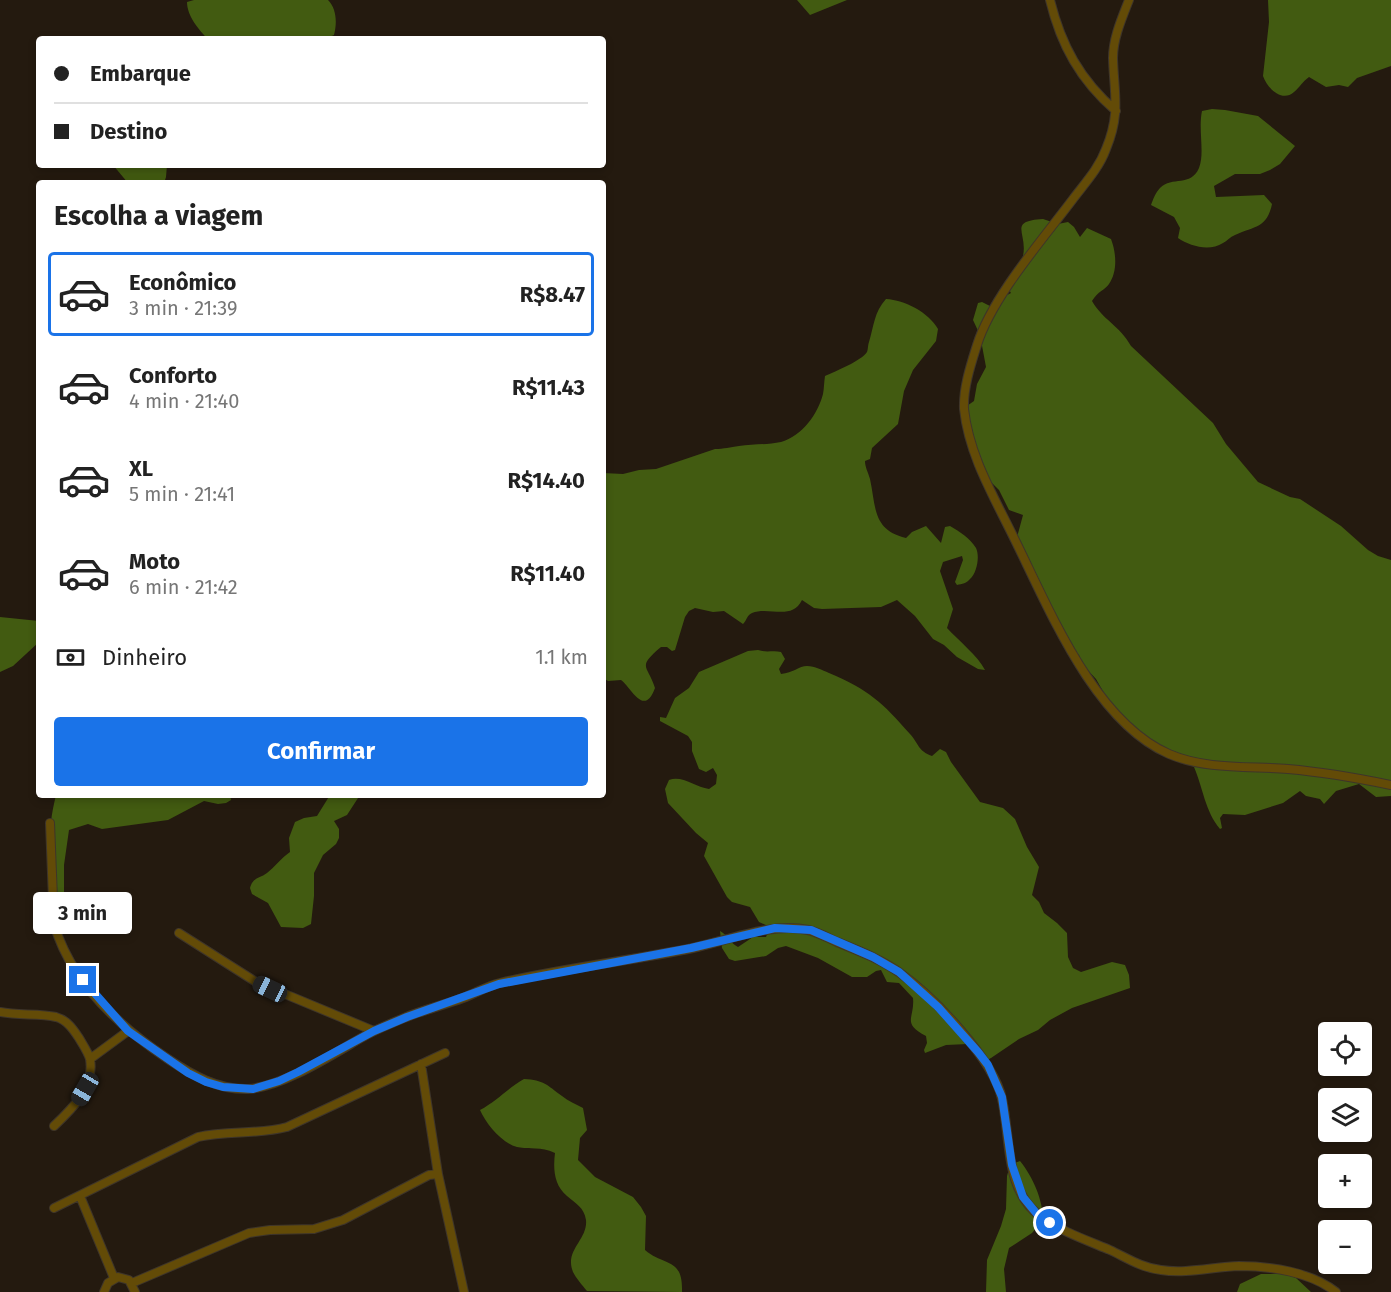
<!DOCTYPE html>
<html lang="pt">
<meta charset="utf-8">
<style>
:root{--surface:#fff;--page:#f2f2f2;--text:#222;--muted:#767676;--line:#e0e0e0;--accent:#1a73e8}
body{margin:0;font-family:"Fira Sans",sans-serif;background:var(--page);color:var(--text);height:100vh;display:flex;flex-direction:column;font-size:22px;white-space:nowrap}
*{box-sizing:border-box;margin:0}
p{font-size:20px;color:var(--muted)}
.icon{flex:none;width:33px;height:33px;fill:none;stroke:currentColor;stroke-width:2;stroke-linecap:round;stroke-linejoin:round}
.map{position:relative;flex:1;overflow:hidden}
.drawer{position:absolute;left:36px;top:180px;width:570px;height:618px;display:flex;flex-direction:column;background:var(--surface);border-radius:6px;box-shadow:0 3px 9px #0003}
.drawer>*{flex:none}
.hud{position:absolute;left:36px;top:36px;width:570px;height:132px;border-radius:6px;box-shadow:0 3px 9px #0003;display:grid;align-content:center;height:132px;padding:0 18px;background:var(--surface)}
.fabs{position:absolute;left:1318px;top:1022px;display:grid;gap:12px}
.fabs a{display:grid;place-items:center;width:54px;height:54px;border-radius:6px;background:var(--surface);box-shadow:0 3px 9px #0003;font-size:30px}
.end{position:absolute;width:27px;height:27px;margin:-14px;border:8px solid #1a73e8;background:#fff;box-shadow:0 0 0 3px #fff}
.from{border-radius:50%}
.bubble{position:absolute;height:42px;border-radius:6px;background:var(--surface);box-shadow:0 3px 9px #0003;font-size:20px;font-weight:700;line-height:42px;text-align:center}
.car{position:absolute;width:18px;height:36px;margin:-18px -9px;border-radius:8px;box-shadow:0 0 4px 2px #0007;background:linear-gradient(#222 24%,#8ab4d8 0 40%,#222 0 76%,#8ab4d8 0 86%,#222 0)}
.hud b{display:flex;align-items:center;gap:21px;height:57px;font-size:22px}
.hud b+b{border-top:2px solid var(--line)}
.hud i{width:15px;height:15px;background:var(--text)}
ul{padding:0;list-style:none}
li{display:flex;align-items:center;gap:18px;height:84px;margin:0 12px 9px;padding:0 6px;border:3px solid transparent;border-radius:6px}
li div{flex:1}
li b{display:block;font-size:22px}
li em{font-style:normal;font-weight:700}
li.selected{border-color:var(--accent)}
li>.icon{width:54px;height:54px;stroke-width:1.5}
h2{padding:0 18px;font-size:27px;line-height:72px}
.pay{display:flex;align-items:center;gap:15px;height:66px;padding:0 18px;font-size:22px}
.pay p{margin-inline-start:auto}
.button{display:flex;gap:12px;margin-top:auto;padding:12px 18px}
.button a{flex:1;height:69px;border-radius:6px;background:var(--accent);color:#fff;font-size:24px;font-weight:700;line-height:69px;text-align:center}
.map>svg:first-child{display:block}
.forest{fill:#425b11}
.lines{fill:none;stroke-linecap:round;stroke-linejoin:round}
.street-casing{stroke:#3e352a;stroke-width:10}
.street{stroke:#634b07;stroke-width:8}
.route{stroke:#1a73e8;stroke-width:8}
</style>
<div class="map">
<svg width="1391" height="1292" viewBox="0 0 1391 1292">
<rect width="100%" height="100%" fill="#241a0f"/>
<path class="forest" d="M194,0h134c9,9 9,24 6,35l-9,4h-117c-9,-9 -21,-23 -21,-37z
M797,0h50l-37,15z
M1268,0h123v66l-34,12 -9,9 -9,-2 -13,2 -17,-10c-7,5 -9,10 -15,15 -12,11 -27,-4 -31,-16l6,-54z
M1212,109l13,1 33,6 37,30 -15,18 -10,6 -10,4h-25l-21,12 2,11 48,-2 8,9c-5,24 -17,22 -37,31 -5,2 -8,6 -12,8 -14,9 -33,3 -45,-5l2,-10 -6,-11 -23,-12c2,-6 5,-13 9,-17 12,-12 31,-1 39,-20 6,-15 -1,-38 3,-57z
M113,165h54l-1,12 -2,6h-36z
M1043,219l15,5 10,-2 6,5 6,10 7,-9 24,11c5,13 7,32 -2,45 -4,6 -11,7 -17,17 10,18 28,25 39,45l82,77 13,21 32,38 32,15 10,2 41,27 27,24 10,6 13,4v236l-15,1 -17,-13 -23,7 -12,13 -4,-5 -14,-3 -6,-5 -17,12 -38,12 -22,-1 -3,4 2,10 -2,1c-15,-18 -17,-41 -26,-62l-70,-39 -28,-49 -14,-15 -3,-9 -11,-7 -52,-107 7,-26 -14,-5 -10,-20 -10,-10 -15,-34 -2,-17 -8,-21 10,-7 3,-17 9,-17 -6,-32 -7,-15 5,-17 4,-1 10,5 11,-10 8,-4 -5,-7c6,-9 15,-20 17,-30 5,-23 -16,-35 20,-37z
M886,299c19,1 42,13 52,30l-2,12 -23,29 -9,21 -6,33 -26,24 -2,11 -5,2c0,6 3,11 5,18 6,27 2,51 36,59l6,-6 14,-6 15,17 4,-16 5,-1c10,6 20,12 26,22 4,8 1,25 -6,31 -3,4 -8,5 -13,6l-2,-3 8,-22 -1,-4 -19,6 -3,9 13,38 -6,19c12,13 31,28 38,42l-7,-1 -21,-12 -13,-12 -11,-6 -18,-23 -18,-16 -16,7 -59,2 -8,-1 -12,-8c-10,21 -33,6 -50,13 -5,2 -5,7 -9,11l-19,-13 -11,1 -18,-4 -6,3 -4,6 -10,33 -3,1 -5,-4h-6c-25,21 -13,18 -6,41 -11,30 -24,-1 -34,-8l-13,1 -5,-3v-205l20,1 16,-4 17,-1 59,-20c9,0 15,-2 24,-3 13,-2 28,-1 42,-4 21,-6 37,-28 42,-48 1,-5 1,-12 2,-18 11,-5 36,-15 42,-24 1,-2 1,-8 2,-10 5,-16 5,-30 17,-43z
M0,617l39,4v21l-26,24 -13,6z
M758,650c9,3 15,0 23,2l4,7 -6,10 2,5c12,-1 18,-8 26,-8 8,0 15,4 22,7 39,16 54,30 81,61 9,10 8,17 22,22l8,-7 6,3 5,10 29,40 23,6 12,11 12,28 12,20 -7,28 7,7 5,11 13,10 10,10 1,24 5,11 8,4 31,-10 13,3 4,10 1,13 -58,20 -22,12 -12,10 -19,9 -28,19 -6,3 -17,-17 -22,1 -21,8 -1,-3 3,-7 -1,-7c-25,-13 -11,-18 -13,-38l-14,-15 -12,-1 -6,-12 -5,1 -9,6h-15l-34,-19 -32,-12 -8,2 -12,8 -31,5 -6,-2 -7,-11 -2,-17c8,4 10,12 18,16l15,-10h13l4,-10 -11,-5 -9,-15 -18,-5 -5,-5 -23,-41 4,-13 -12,-10 -28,-30 -3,-14 4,-9c13,-5 26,7 40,9l7,-5 1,-9 -4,-7 -7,4 -7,-3 -7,-18v-9l-4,-6 -28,-15v-4l6,1 9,-20 14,-10 10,-16 49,-21z
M56,795h174l1,5 -5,3 -8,1 -14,-3 -36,19 -66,9 -14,-5 -19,6 -5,35v28l-2,3 -3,1 -1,-4h-10c1,-36 -1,-62 8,-98z
M330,795h30l-13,20 -13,6 5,8v9l-3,6 -13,11 -9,18v23l-3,28 -8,4 -22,-1 -13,-24 -16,-9 -2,-6c3,-11 9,-9 17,-15 8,-6 14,-15 23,-21l-1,-14 6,-16 9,-4 13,-2z
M524,1079c20,1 23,6 38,17 6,5 14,8 21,12l4,22 -7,8 -2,22 17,17 38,20 8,10 5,9 -1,34c20,17 38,7 37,42l-95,-1c-5,-6 -11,-13 -14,-19 -9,-22 15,-32 13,-52 -2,-13 -10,-16 -19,-24 -13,-11 -14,-27 -12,-43 -15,-7 -24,-3 -38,-6 -15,-4 -31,-23 -37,-37 17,-9 28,-22 44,-31z
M1020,1161c13,16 23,39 23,59l-11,13 -23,15 -5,21 2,23h-20l1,-32 14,-34 5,-17 1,-33 3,-11z
M1261,1274h25l10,4 15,14h-74l3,-8z"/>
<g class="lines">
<g class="street-casing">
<path id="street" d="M1050,0c11,45 30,80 66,111
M1129,0c-7,18 -16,38 -16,58 1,36 8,55 -7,91 -7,19 -20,33 -33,50 -30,40 -81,98 -96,146 -6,19 -14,43 -13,64 5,46 29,86 49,127 35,70 80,185 156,218 37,16 81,12 119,15 35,3 69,9 103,16
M50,823l4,101c17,58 66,103 114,135 24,16 50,31 80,30 36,-2 88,-37 120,-55 12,-6 24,-11 36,-16 19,-8 40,-13 59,-20 13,-5 24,-12 37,-15 63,-15 129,-22 193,-35 36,-8 79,-26 115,-18 10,2 20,8 29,12 22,9 44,17 63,31 33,23 94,87 102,126 9,39 2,90 38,117 20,15 46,24 70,34 17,8 32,18 51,20 25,4 52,-3 78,-4 31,0 72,6 97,26
M179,933l77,49 118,49
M0,1012c18,4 38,1 56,5 11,3 17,12 23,21 4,7 9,14 11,21 5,28 -18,50 -36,67
M90,1059l38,-28
M421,1064l17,110 26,118
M80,1196l34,82
M54,1208l144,-71c29,-7 59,-2 89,-10l158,-74
M132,1283l117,-50 21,-3 44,-1 29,-9 86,-45 9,-1
M104,1292l4,-9 10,-6 11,3 6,12"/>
</g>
<use href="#street" class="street"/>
</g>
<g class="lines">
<path class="route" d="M83,980l45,51 60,42 18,9 17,5 30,2 26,-8 19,-9 76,-41 33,-14 92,-33 192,-36 84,-20 36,2 62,27 26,15 39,35 40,45 10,13 14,32 10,68 11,32 14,17 13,9"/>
</g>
</svg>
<div class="fabs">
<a><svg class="icon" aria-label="locate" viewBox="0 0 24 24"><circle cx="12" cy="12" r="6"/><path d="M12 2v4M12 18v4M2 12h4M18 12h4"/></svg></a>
<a><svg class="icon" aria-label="layers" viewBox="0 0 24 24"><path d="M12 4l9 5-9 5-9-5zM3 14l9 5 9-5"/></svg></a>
<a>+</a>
<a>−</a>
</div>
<i class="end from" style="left:1050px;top:1223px"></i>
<i class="end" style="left:83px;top:980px"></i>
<div class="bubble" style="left:33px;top:892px;width:99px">3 min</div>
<i class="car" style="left:270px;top:989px;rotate:295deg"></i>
<i class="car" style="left:85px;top:1089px;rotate:210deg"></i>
<div class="hud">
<b><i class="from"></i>Embarque</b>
<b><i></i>Destino</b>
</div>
<section class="drawer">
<h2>Escolha a viagem</h2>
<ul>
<li class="selected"><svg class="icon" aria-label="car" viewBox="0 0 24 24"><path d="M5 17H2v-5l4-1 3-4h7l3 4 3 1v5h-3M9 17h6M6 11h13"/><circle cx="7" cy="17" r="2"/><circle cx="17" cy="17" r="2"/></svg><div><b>Econômico</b><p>3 min · 21:39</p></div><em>R$8.47</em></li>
<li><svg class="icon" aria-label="car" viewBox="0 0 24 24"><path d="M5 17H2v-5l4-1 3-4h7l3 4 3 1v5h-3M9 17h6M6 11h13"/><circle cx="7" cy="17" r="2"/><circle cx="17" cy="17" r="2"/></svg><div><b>Conforto</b><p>4 min · 21:40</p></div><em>R$11.43</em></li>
<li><svg class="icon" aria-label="car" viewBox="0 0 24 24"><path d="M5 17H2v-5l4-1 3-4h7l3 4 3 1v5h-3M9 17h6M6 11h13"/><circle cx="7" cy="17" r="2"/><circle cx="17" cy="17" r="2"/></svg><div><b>XL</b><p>5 min · 21:41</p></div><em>R$14.40</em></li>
<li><svg class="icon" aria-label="car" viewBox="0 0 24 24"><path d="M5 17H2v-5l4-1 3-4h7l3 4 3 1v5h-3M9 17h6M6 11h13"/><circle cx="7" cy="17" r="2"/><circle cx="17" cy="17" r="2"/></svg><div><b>Moto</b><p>6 min · 21:42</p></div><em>R$11.40</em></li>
</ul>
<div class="pay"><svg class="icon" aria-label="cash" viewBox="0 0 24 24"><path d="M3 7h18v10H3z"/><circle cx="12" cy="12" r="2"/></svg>Dinheiro<p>1.1 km</p></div>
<div class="button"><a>Confirmar</a></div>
</section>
</div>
